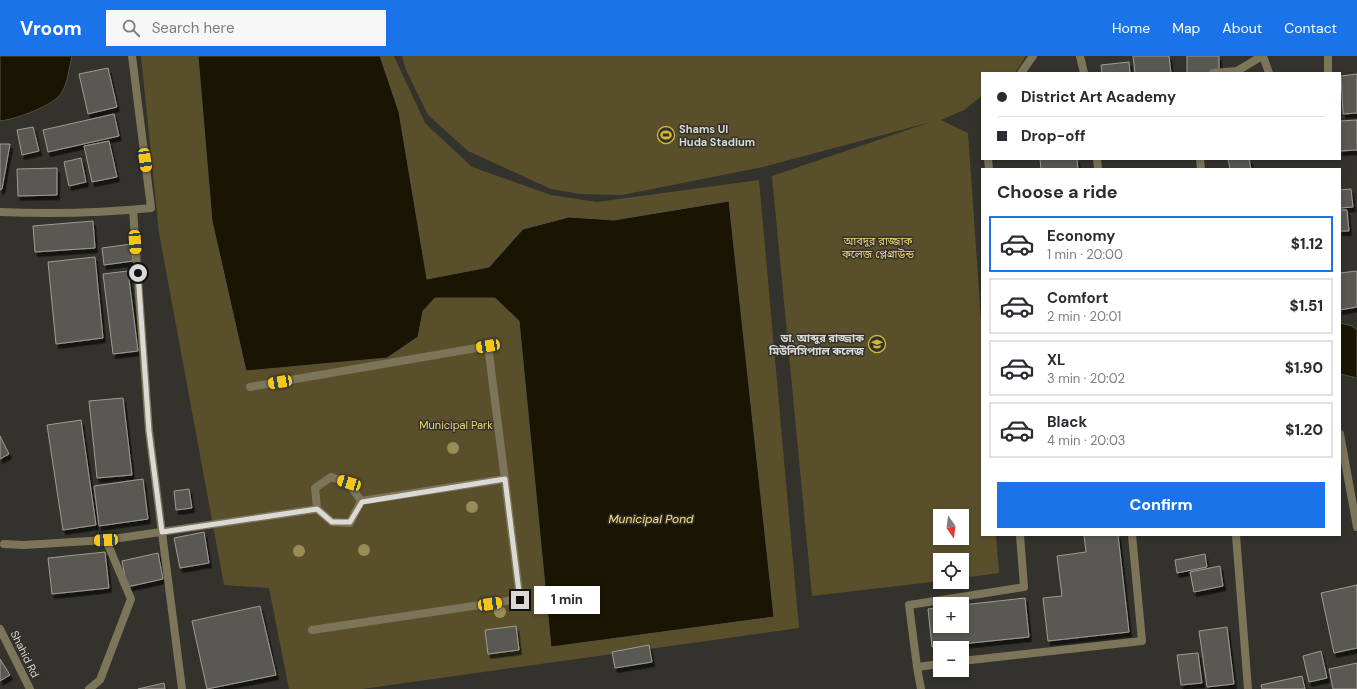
<!DOCTYPE html>
<meta charset="utf-8">
<style>
:root{--surface:#fff;--page:#f7f7f7;--text:#2b2b33;--muted:#7c7c81;--line:#e1e1e2;--accent:#1a73e8}
body{margin:0;font-family:"DM Sans","Noto Sans Bengali",sans-serif;background:var(--page);color:var(--text);height:100vh;display:flex;flex-direction:column;font-size:15px;white-space:nowrap}
*{box-sizing:border-box;margin:0}
p{font-size:13px;color:var(--muted)}
.icon{flex:none;width:22px;height:22px;fill:none;stroke:currentColor;stroke-width:2;stroke-linecap:round;stroke-linejoin:round}
.map{position:relative;flex:1;overflow:hidden}
.side{position:absolute;left:981px;top:112px;width:360px;height:368px;display:flex;flex-direction:column;background:var(--surface);border-radius:0px;box-shadow:0 2px 6px #0003}
.side>*{flex:none}
.hud{position:absolute;left:981px;top:16px;width:360px;height:88px;border-radius:0px;box-shadow:0 2px 6px #0003;display:grid;align-content:center;height:88px;padding:0 16px;background:var(--surface)}
.needle{width:26px;rotate:166deg}
.tools{position:absolute;left:933px;top:453px;display:grid;gap:8px}
.tools a{display:grid;place-items:center;width:36px;height:36px;border-radius:0px;background:var(--surface);box-shadow:0 2px 6px #0003;font-size:20px}
.end{position:absolute;width:18px;height:18px;margin:-9px;border:5px solid #dad9d5;background:#111;box-shadow:0 0 0 2px #111}
.from{border-radius:50%}
.bubble{position:absolute;height:28px;border-radius:0px;background:var(--surface);box-shadow:0 2px 6px #0003;font-size:13px;font-weight:800;line-height:28px;text-align:center}
.car{position:absolute;width:12px;height:24px;margin:-12px -6px;border-radius:5px;box-shadow:0 0 3px 1px #0007;background:linear-gradient(#f5c518 24%,#345 0 40%,#f5c518 0 76%,#345 0 86%,#f5c518 0)}
.hud b{display:flex;align-items:center;gap:14px;height:38px;font-size:15px}
.hud b+b{border-top:1px solid var(--line)}
.hud i{width:10px;height:10px;background:var(--text)}
ul{padding:0;list-style:none}
li{display:flex;align-items:center;gap:12px;height:56px;margin:0 8px 6px;padding:0 8px;border:2px solid var(--line);border-radius:0px}
li div{flex:1}
li b{display:block;font-size:15px}
li em{font-style:normal;font-weight:800}
li.active{border-color:var(--accent)}
li>.icon{width:36px;height:36px;stroke-width:1.5}
h2{padding:0 16px;font-size:18px;line-height:48px}
.button{display:flex;gap:8px;margin-top:auto;padding:8px 16px}
.button a{flex:1;height:46px;border-radius:0px;background:var(--accent);color:#fff;font-size:16px;font-weight:800;line-height:46px;text-align:center}
header{display:flex;align-items:center;gap:24px;box-sizing:border-box;height:56px;padding:0 20px;background:var(--accent);color:#fff}
header strong{font-size:19px}
nav{display:flex;gap:22px;margin-inline-start:auto;font-size:14px}
.search{width:280px;height:36px;background:var(--page);display:flex;align-items:center;gap:10px;box-sizing:border-box;padding:0 14px;border-radius:0px;color:var(--muted);font-size:15px}
.map>svg:first-child{display:block}
.green{fill:#59502b;fill-rule:evenodd}
.water{fill:#1a1502;stroke:#545041}
.building{fill:#5a5852;stroke:#9e9c94;filter:url(#shadow)}
.lines{fill:none;stroke-linecap:round;stroke-linejoin:round}
.minor{stroke:#7c755a;stroke-width:8}
.tertiary{stroke:#7c755a;stroke-width:8}
.tree{fill:#9a8c55}
.route{stroke:#dad9d5;stroke-width:5}
.labels{text-anchor:middle;dominant-baseline:central;stroke-width:3;stroke-linejoin:round;paint-order:stroke}
.poi-label{font-size:11px;font-weight:bold;fill:#dad9d5;stroke:#33322c;text-anchor:start}
.park-label{font-size:11px;fill:#efd676;stroke:#33322c}
.street-label{font-size:11px;fill:#dad9d5;stroke:#33322c}
.water-label{font-size:12px;font-style:italic;fill:#f8df7f;stroke:#33322c}
</style>
<header>
<strong>Vroom</strong>
<div class="search"><svg class="icon" aria-label="search" viewBox="0 0 24 24"><circle cx="10" cy="10" r="6"/><path d="M15 15l6 6"/></svg>Search here</div>
<nav><a>Home</a><a>Map</a><a>About</a><a>Contact</a></nav>
</header>
<div class="map">
<svg width="1357" height="633" viewBox="0 0 1357 633">
<defs>
<filter id="shadow"><feDropShadow dx="2.5" dy="4.5" stdDeviation="0" flood-color="#0009"/></filter>
</defs>
<rect width="100%" height="100%" fill="#33322c"/>
<path class="green" d="M141,0h253l31,67 47,44 79,28 46,7 162,-22 40,448 -437,61h-73l-20,-101 -45,-3 -65,-352z
M402,0h624l-11,17h-33v23l-18,14 -23,10 27,13 14,200v202h14l3,38 -37,5v-18h-22v21l-128,15 -40,-420 159,-54 -168,45 -141,28 -42,-1 -29,-5 -83,-38 -40,-36 -22,-45zM940,460h22v22h-22z"/>
<path class="water" d="M0,0h72c-3,12 -4,26 -10,36 -8,14 -46,27 -62,29z
M198,0h182l19,56 28,167 62,-12 34,-38 46,-12 45,3 115,-19 45,416 -223,30 -32,-326 -24,-23h-60l-12,13 -5,26 -31,21 -141,13 -34,-150z
M1340,267l12,3 5,4v48l-17,-4z"/>
<path class="building" d="M1133,0h36l2,17h-36z
M1187,0h32v17h-32z
M1129,6l1,11h-28l-1,-8z
M108,12l9,39 -29,7 -9,-40z
M1357,18v39l-14,1 -2,-38z
M114,58l5,22 -71,16 -5,-22z
M1357,64v30l-17,1v-30z
M33,71l6,24 -17,4 -5,-25z
M109,85l8,36 -25,5 -8,-36z
M0,88h10l-8,45 -2,1z
M81,102l5,24 -17,4 -5,-24z
M1040,103h37l1,10h-37z
M1228,103h21l2,10h-21z
M57,112v27l-39,1 -1,-27z
M1351,133l2,18 -13,1v-18z
M1340,154h7l2,21h-9z
M93,165l2,27 -60,4 -2,-26z
M131,188l2,17 -29,4 -2,-17z
M95,201l8,81 -47,6 -8,-82z
M128,215l10,80 -25,3 -10,-80z
M1357,215v36l-17,3v-37z
M123,342l9,77 -35,3 -8,-77z
M81,364l15,105 -33,5 -16,-105z
M0,380l9,18 -9,5z
M143,423l5,40 -49,7 -5,-40z
M189,433l3,19 -16,2 -2,-19z
M204,476l5,31 -29,5 -6,-30z
M1084,479h34l11,97 -81,9 -5,-43 19,-2 -5,-40 29,-4z
M105,496l4,36 -57,6 -4,-36z
M158,497l5,26 -36,8 -5,-26z
M1205,498l2,13 -30,6 -2,-13z
M1220,510l3,20 -29,6 -4,-20z
M1357,529v63l-23,5 -13,-60z
M1025,542l4,39 -97,10 -4,-38 12,-1v18h22v-21z
M260,550l16,69 -69,14 -15,-68z
M516,570l3,24 -31,4 -3,-24z
M1227,571l7,57 -27,3 -8,-56z
M649,589l3,17 -37,6 -3,-16z
M1321,595l6,27 -18,4 -6,-26z
M1198,597l4,30 -21,2 -4,-30z
M0,603l10,16 -10,6z
M1357,607v26h-24l-4,-20z
M1302,620l3,13h-43l-1,-4z
M164,627l1,6h-27z"/>
<g class="lines">
<path class="minor" d="M1080,0l4,17
M1263,0l6,17
M1328,0v17
M1021,17l12,-17
M1213,17l24,-2 25,-15
M988,103l1,10
M1097,103l1,10
M1200,103l1,10
M133,154l16,221 33,258
M0,156c51,2 101,1 151,-4l-19,-152
M250,331l238,-41 32,253 -208,31
M1340,378l17,93
M331,421l18,6 12,18 -11,22 -18,-1 -15,-13 -2,-21z
M361,445l144,-22
M1236,479l12,154
M4,488l20,1 82,-5 211,-31
M962,605l180,-20 -10,-106
M917,611l-8,-62 115,-18 -4,-52
M89,633l11,-9 31,-81 -25,-59
M921,633l-4,-22 23,-3"/>
<path class="tertiary" d="M0,573l30,60"/>
</g>
<g class="tree">
<circle cx="453" cy="392" r="6"/>
<circle cx="472" cy="451" r="6"/>
<circle cx="364" cy="494" r="6"/>
<circle cx="299" cy="495" r="6"/>
<circle cx="500" cy="556" r="6"/>
</g>
<g class="lines">
<path class="route" d="M138,217l11,158 13,101 155,-23 15,13h18l12,-20 143,-23 15,121"/>
</g>
<defs>
<g id="stadium-ring" transform="scale(0.9)"><circle r="9.5" fill="#33322c" stroke="#d4b635" stroke-width="1.5"/><path d="M0-5a6.5 5 0 1 0 0 10a6.5 5 0 1 0 0-10ZM-3.5-1.8h7v3.6h-7Z" fill="#d4b635"/></g>
<g id="university-ring" transform="scale(0.9)"><circle r="9.5" fill="#33322c" stroke="#d4b635" stroke-width="1.5"/><path d="M0-5L7-2L0 1L-7-2ZM-4 1L0 2.5L4 1V4Q0 6-4 4Z" fill="#d4b635"/></g>
</defs>
<g fill-rule="evenodd">
<use href="#stadium-ring" x="666" y="79"/>
<use href="#university-ring" x="877" y="288"/>
</g>
<g class="labels">
<g class="poi-label">
<text x="679" y="73">Shams Ul<tspan x="679" dy="13">Huda Stadium</tspan></text>
<text x="864" y="282" text-anchor="end">ডা. আব্দুর রাজ্জাক<tspan x="864" dy="13">মিউনিসিপ্যাল কলেজ</tspan></text>
</g>
<g class="park-label">
<text x="878" y="185">আবদুর রাজ্জাক<tspan x="878" dy="13">কলেজ প্লেগ্রাউন্ড</tspan></text>
<text x="456" y="369">Municipal Park</text>
</g>
<g class="street-label">
<text transform="translate(25 598) rotate(64)">Shahid Rd</text>
</g>
<g class="water-label">
<text x="651" y="463">Municipal Pond</text>
</g>
</g>
</svg>
<div class="tools">
<a><svg class="needle" viewBox="-14 -14 28 28"><path d="M0-13l5 13h-10z" fill="#e53935"/><path d="M0 13l5-13h-10z" fill="#7c7c81"/></svg></a>
<a><svg class="icon" aria-label="locate" viewBox="0 0 24 24"><circle cx="12" cy="12" r="6"/><path d="M12 2v4M12 18v4M2 12h4M18 12h4"/></svg></a>
<a>+</a>
<a>−</a>
</div>
<i class="end from" style="left:138px;top:217px"></i>
<i class="end" style="left:520px;top:544px"></i>
<div class="bubble" style="left:534px;top:530px;width:66px">1 min</div>
<i class="car" style="left:145px;top:104px;rotate:172deg"></i>
<i class="car" style="left:135px;top:186px;rotate:176deg"></i>
<i class="car" style="left:488px;top:290px;rotate:260deg"></i>
<i class="car" style="left:280px;top:326px;rotate:260deg"></i>
<i class="car" style="left:349px;top:427px;rotate:287deg"></i>
<i class="car" style="left:106px;top:484px;rotate:267deg"></i>
<i class="car" style="left:490px;top:548px;rotate:82deg"></i>
<div class="hud">
<b><i class="from"></i>District Art Academy</b>
<b><i></i>Drop-off</b>
</div>
<section class="side">
<h2>Choose a ride</h2>
<ul>
<li class="active"><svg class="icon" aria-label="car" viewBox="0 0 24 24"><path d="M5 17H2v-5l4-1 3-4h7l3 4 3 1v5h-3M9 17h6M6 11h13"/><circle cx="7" cy="17" r="2"/><circle cx="17" cy="17" r="2"/></svg><div><b>Economy</b><p>1 min · 20:00</p></div><em>$1.12</em></li>
<li><svg class="icon" aria-label="car" viewBox="0 0 24 24"><path d="M5 17H2v-5l4-1 3-4h7l3 4 3 1v5h-3M9 17h6M6 11h13"/><circle cx="7" cy="17" r="2"/><circle cx="17" cy="17" r="2"/></svg><div><b>Comfort</b><p>2 min · 20:01</p></div><em>$1.51</em></li>
<li><svg class="icon" aria-label="car" viewBox="0 0 24 24"><path d="M5 17H2v-5l4-1 3-4h7l3 4 3 1v5h-3M9 17h6M6 11h13"/><circle cx="7" cy="17" r="2"/><circle cx="17" cy="17" r="2"/></svg><div><b>XL</b><p>3 min · 20:02</p></div><em>$1.90</em></li>
<li><svg class="icon" aria-label="car" viewBox="0 0 24 24"><path d="M5 17H2v-5l4-1 3-4h7l3 4 3 1v5h-3M9 17h6M6 11h13"/><circle cx="7" cy="17" r="2"/><circle cx="17" cy="17" r="2"/></svg><div><b>Black</b><p>4 min · 20:03</p></div><em>$1.20</em></li>
</ul>
<div class="button"><a>Confirm</a></div>
</section>
</div>
